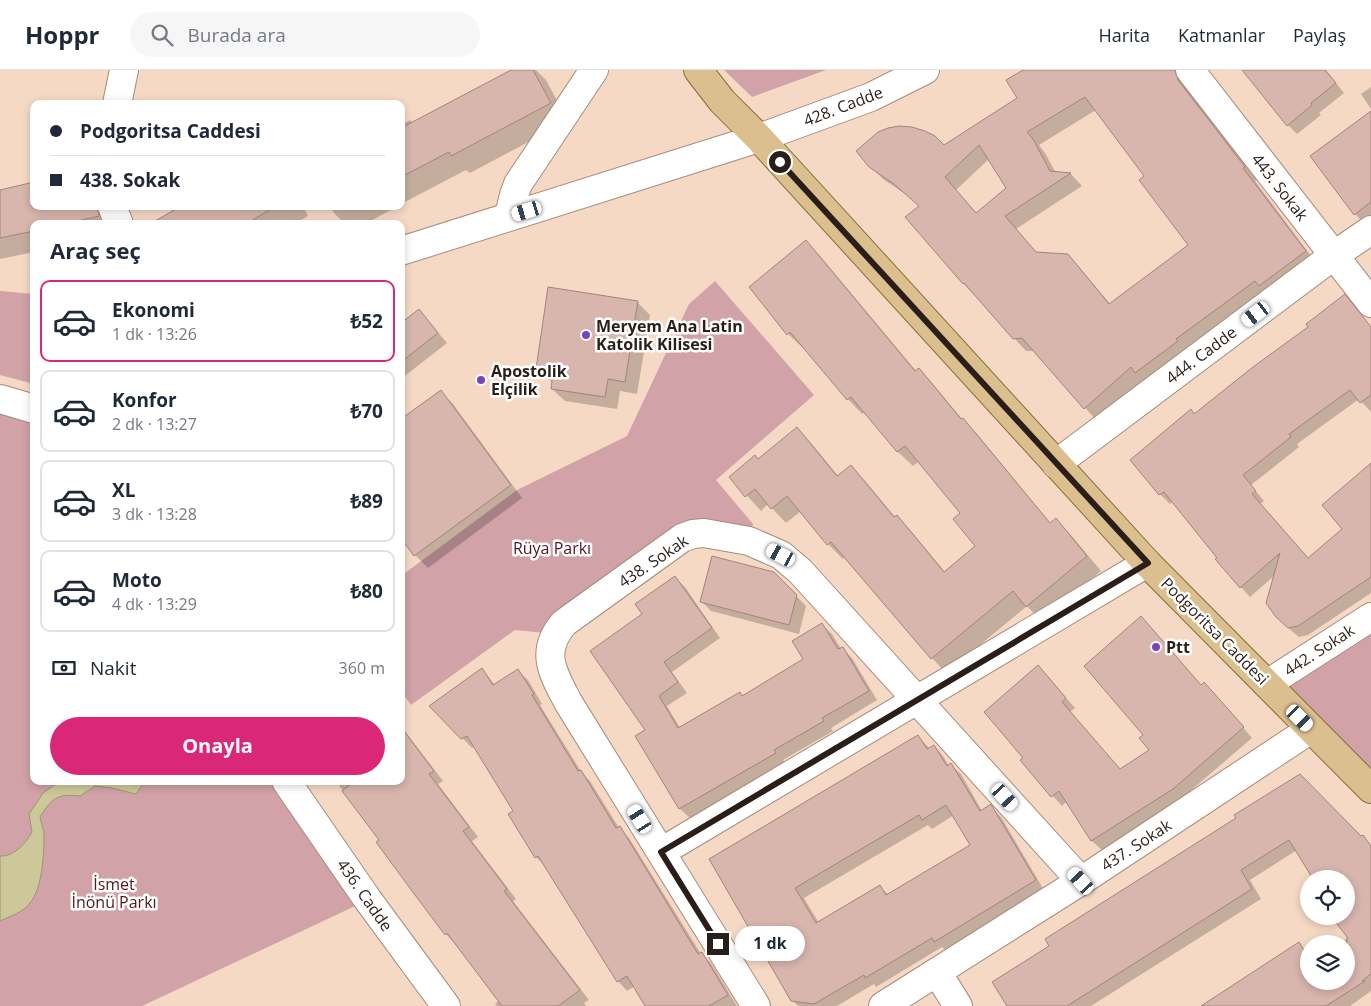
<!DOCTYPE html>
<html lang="tr">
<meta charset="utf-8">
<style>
:root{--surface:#fff;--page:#f6f6f7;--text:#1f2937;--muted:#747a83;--line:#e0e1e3;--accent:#db2777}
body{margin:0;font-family:"Open Sans",sans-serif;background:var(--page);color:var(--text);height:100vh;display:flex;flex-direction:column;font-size:19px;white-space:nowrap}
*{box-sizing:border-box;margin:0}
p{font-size:16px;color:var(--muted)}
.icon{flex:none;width:28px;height:28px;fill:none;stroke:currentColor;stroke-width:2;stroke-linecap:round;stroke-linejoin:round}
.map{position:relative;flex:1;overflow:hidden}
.sheet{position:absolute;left:30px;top:150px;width:375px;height:565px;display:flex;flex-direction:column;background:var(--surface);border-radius:10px;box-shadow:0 2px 8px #0003}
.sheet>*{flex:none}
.hud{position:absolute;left:30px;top:30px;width:375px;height:110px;border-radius:10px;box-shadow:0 2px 8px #0003;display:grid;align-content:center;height:110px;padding:0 20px;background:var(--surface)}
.buttons{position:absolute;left:1300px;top:800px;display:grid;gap:10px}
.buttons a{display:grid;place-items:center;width:55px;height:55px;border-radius:50%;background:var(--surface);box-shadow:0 2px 8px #0003;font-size:25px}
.end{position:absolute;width:22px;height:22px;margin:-11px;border:6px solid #291f18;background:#fff;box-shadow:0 0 0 2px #fff}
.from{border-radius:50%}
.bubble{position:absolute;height:35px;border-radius:18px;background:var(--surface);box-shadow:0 2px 8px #0003;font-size:16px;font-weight:700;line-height:35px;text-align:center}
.car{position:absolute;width:15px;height:30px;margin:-15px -8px;border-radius:6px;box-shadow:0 0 4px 1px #0007;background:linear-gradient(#fff 24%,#345 0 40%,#fff 0 76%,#345 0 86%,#fff 0)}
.hud b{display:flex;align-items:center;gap:18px;height:48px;font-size:19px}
.hud b+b{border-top:1px solid var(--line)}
.hud i{width:12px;height:12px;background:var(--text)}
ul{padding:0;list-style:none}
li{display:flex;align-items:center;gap:15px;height:82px;margin:0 10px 8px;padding:0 10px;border:2px solid var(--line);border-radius:10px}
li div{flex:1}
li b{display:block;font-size:19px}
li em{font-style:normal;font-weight:700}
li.active{border-color:var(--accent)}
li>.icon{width:45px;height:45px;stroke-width:1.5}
h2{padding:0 20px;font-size:22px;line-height:60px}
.pay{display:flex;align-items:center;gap:12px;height:55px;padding:0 20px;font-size:19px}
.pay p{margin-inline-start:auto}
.cta{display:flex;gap:10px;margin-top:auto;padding:10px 20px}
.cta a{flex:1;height:58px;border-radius:30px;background:var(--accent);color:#fff;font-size:20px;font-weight:700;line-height:58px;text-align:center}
header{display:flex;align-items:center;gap:30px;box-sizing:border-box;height:70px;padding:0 25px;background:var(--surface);border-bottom:1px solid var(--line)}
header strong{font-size:24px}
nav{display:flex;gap:28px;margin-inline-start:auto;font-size:18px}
.search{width:350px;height:45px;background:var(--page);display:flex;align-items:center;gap:12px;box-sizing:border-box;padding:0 18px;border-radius:28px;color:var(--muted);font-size:19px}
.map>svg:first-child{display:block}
.green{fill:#d1a2a8}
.water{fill:#cdc89a;stroke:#9c9573}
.shadow{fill:#0003;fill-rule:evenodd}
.building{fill:#d8b5ad;stroke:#a4837c;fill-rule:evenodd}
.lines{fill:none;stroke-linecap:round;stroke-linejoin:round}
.minor-casing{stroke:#a78c7a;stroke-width:30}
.major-casing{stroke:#8d6c34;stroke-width:30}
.minor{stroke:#fff;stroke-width:28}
.major{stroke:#dbbf8e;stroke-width:28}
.route{stroke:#291f18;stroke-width:6}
.poi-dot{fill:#7844bc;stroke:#fff;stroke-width:2}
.labels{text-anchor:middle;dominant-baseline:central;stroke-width:5;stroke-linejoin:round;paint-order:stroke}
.street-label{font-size:16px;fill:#291f18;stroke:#fff}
.poi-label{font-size:16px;font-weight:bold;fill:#291f18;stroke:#fff;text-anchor:start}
.park-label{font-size:16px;fill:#531625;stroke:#fff}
</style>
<header>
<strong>Hoppr</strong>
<div class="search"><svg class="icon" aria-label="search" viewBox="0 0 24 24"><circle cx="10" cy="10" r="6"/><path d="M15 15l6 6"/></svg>Burada ara</div>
<nav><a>Harita</a><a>Katmanlar</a><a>Paylaş</a></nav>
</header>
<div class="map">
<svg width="1371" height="936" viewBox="0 0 1371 936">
<rect width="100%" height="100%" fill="#f6d9c5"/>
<path class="green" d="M724,0h102l-74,27z
M715,211l99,114 -98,85 37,44 -4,17 -45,-8 -149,101 -40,-4 -104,75 -10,-14v-115l116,-86 110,-54 62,-132z
M0,221l34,3v90l-34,-9z
M0,329l34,10v372h252l82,119 -226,106h-142z
M1371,547v172l-104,-105z"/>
<path class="water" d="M60,711h85l-9,13 -24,-6 -17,-2 -15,10c-23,-3 -29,3 -40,21 1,6 4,13 4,19 0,19 -2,53 -14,67 -8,10 -19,13 -30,18v-65c14,1 26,-13 32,-24l-3,-18 14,-21z"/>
<path class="shadow" d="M513,0h23l10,10 22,41 -98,52 -4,-3 -65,34v-79l9,-5 3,3z
M1025,0h149l13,14 3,9 67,87 -2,1 62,83 -168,120 -5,-4 -47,41 -63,-70h-8l-63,-68 -43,-77 -12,-10 -25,-17 -13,-13 74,-20 74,-47zM1096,40l50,67 44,68 -79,60 -31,-37 -13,-13 -30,-2 -21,-24 66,-43 -11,-12 -15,-1 -11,-20 -6,-8zM989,89l19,29 -31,26 -21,-24z
M1248,0h78l18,23 -25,20 2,2 -24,19 -9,-9z
M1371,17v22l-10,-15z
M1371,42v107l-6,5 -10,-10 -43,-57z
M0,121l34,15h80v18h-80v28l-34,7z
M183,136h120l5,10 -13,8h-118z
M330,136h68l-33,18h-20l-11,-11z
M806,172l14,14 96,115 3,-2 14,15 29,35 15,15 74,90 5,-4 14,14 31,37 -60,50 -14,-15 -81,67 -14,-15 -87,-101 -2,2 -15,-15 -27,-33 -15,12 -18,-19 -7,7 -31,-34 28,-17 38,-31 15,14 28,34 12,-10 14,14 31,37 1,-1 14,14 34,41 32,-26 -15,-33 -43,-52 -6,5 -15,-14 -33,-40 -3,2 -14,-15 -44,-52 -1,1 -15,-14 -38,-46z
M637,232l13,13 -13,79 -17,-3 -3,18 -52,-8 -13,-12 1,-8h-3l-13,-13z
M419,240l28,33 -46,36v-55z
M1371,257v85l-12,-13 -62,45 2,3 -48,38 13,16 -4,3 49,55 35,-30 27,-56v120l-63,42 -9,2 -12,-10 -12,-52 -25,22 -9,-10 -68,-86 -3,3 -10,-10 -28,-34 63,-45z
M441,322l12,12 69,94 -94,70 -13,-13z
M774,503l32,33 -7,28 -88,-23 -10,-10z
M675,508l10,9 35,51 -48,34 15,21 -20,13 13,22 62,-31 63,-37 17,-35 10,9 9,15 1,-1 10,10 25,42 -46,28 2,3 -50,29 2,3 -95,55 -10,-9 -43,-72 10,-6 -3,-116z
M1141,548l61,68 2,-3 10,10 38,45 -70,60 -80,52 -10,-9 -25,-40 -5,5 -40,-45 3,-3 23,-81 27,31 -5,4 50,58 31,-19 -6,-16z
M482,599l13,16 23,-14 10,9 14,24 -2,1 42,68 8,8 29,47 10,10 72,116 10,9 26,43h-90l-12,-20 -8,5 -9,-10 -72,-114 -10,-10 -21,-45 -40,-66 -3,2 -41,-42z
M401,645l4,8 -4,2z
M401,656l42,55 -5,3 40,53 -6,4 44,58 -3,2 76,99 -5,3 2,3h-89l-2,-2 4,-4 -44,-56 -9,-10 -68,-92 3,-2 -41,-53 -2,-6h63z
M918,666l12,13 4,-3 9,10 6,10 2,-1 10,9 21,37 8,-5 11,11 43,73 -99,60 -3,-3 -66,40 -2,-3 -37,22h-39l-6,-6 -81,-141zM954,745l18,31 -83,49 -9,-8 -61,36 -15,-25 124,-73 4,4z
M1238,748l125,19 8,8v146l-21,15h-148l96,-62 11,11v26h37v-37h-6l9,-7 -3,-21v-37h-37v7l-4,-5 8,-5 -16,-26 -47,30 11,19 -170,107h-83l43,-60z"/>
<path class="building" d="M511,0h22l18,33 -100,53 -2,-4 -48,25v-49z
M1023,0h152l3,10 67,87 -2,1 63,83 -47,35 -4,-5 -79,58 2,2 -43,32 -4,-6 -47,42 -62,-71 -9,1 -49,-56 -1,1 -58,-67 14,-11 -25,-22 -25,-17 -13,-16 22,-19 10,-4 11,-2 13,1 13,4 10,5 9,9 73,-47 -11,-18zM1085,27l59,79 -5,4 49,65 -79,59 -41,-50 -32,-2 -31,-36 66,-43 -21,-2 -17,-32 -6,-7zM979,75l27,43 -30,25 -31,-36z
M1242,0h83l11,13 -25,20 1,2 -25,21z
M1371,41v91l-17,13 -44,-59z
M34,112v24h63l2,10 -34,8h-31v7l-34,7v-48z
M181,136h95l-30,18h-96z
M806,170l109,131 4,-3 42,51 2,-1 87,105 6,-5 31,38 -61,51 -13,-16 -82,68 -100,-117 -4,3 -40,-49 -16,13 -16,-20 -10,8 -16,-20 26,-22 3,4 39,-32 40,49 14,-11 43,52 3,-2 47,57 31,-26 -22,-27 7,-6 -55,-67 -8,6 -46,-55 -4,3 -57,-68 -3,3 -38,-48z
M548,217l90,14 -13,81 -17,-3 -3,18 -54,-8 2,-17 -17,-3z
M1345,224l26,33v68l-11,8 -10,-13 -61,44 2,3 -48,38 13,16 -4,3 56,64 34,-29 -20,-24 49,-42v114l-73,49 -10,2 -12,-11 -10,-14 14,-50 -40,35 -25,-29 2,-1 -53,-66 -5,3 -29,-35 61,-51 3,5 59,-47 55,-40 -2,-3z
M419,239l19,24 -37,29v-39z
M441,320l70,95 -97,71 -13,-18v-119z
M712,486l62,16 23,23 -8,30 -89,-23z
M675,506l37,52 -48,34 14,20 -19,14 19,32 62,-36 2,4 61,-37 -11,-18 30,-18 16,26 5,-2 26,44 -47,27 2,3 -50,29 2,3 -97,56 -44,-73 10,-6 -55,-79 52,-37 -7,-10z
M1141,546l60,69 3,-3 40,45 -71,62 -82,52 -32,-50 -8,6 -31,-37 3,-2 -39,-46 54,-47 28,33 -4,4 58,67 29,-19 -10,-12 4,-3 -59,-69z
M482,598l11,17 25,-16 16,25 -2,1 46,76 3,-1 35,58 4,-2 78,128 4,-2 26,43 -19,11h-64l-18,-30 -10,6 -79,-126 -3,2 -27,-44 5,-3 -46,-75 -6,3 -32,-33z
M401,657l33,44 -5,3 40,53 -6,4 44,58 -3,2 76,99 -22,16h-56l-55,-73 -2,2 -33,-44 -36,-49 3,-2 -37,-49 13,-10h46z
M918,665l9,14 7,-4 13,21 4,-3 29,48 11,-7 1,2 44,74 -102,62 -2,-4 -67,40 -1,-3 -50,29 -23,-3 -82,-142zM946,735l24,40 -84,50 -6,-10 -64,38 -21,-35 124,-73 3,5z
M1300,704l61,62 2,-1 8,11v128l-9,7h3l-39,25h-125l98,-64 10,16v23h37l1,-44 -16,-21h15v-37h-33l-24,-39 -48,30 11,19 -185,117h-60l-15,-24 57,-36 -4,-7 191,-121 -2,-3z"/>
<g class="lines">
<g class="minor-casing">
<path id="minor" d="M1190,0l181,233
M117,34l7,-34
M112,136l7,18
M509,146l5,-21 4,-11 76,-114
M401,181l358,-113 112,-41 54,-27
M0,329l34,10
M1056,394l277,-208 38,-26
M1267,614l104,-67
M286,711l82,119 78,106
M661,782l486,-289
M937,902l21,34
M756,936l-188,-304c-15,-29 -29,-50 -4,-79l118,-85 11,-4 11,-1 45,8 32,14 19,16 281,310
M883,936l198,-125 230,-152"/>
</g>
<g class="major-casing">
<path id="major" d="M698,0l24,31 37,37 388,425 224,226"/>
</g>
<use href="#minor" class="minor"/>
<use href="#major" class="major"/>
</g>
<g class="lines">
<path class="route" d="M718,874l-57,-92 487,-289 -368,-401"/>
</g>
<g class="poi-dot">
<circle cx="586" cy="265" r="5"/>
<circle cx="481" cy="310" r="5"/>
<circle cx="1156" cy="577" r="5"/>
</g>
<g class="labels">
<g class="street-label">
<text transform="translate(843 36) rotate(-21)">428. Cadde</text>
<text transform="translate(1280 117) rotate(52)">443. Sokak</text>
<text transform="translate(1201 285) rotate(-37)">444. Cadde</text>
<text transform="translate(653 491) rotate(-34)">438. Sokak</text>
<text transform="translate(1215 561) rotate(45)">Podgoritsa Caddesi</text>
<text transform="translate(1319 580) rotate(-33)">442. Sokak</text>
<text transform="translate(1136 775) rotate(-33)">437. Sokak</text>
<text transform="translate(365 825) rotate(55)">436. Cadde</text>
</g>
<g class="poi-label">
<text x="596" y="256">Meryem Ana Latin<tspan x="596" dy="18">Katolik Kilisesi</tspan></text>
<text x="491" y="301">Apostolik<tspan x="491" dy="18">Elçilik</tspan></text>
<text x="1166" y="577">Ptt</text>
</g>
<g class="park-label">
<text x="552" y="478">Rüya Parkı</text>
<text x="114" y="814">İsmet<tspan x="114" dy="18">İnönü Parkı</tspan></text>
</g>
</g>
</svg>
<div class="buttons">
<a><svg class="icon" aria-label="locate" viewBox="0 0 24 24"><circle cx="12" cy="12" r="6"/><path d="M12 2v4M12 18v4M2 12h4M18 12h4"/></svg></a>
<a><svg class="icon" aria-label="layers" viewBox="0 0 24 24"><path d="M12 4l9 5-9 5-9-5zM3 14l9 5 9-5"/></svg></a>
</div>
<i class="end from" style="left:780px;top:92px"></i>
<i class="end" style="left:718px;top:874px"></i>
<div class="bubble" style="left:735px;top:856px;width:70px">1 dk</div>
<i class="car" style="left:527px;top:141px;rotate:253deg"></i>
<i class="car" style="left:1256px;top:244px;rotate:233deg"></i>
<i class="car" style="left:781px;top:485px;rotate:298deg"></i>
<i class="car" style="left:1300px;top:648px;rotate:135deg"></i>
<i class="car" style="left:1005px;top:727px;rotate:138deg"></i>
<i class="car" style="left:640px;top:749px;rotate:328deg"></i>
<i class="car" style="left:1081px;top:811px;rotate:318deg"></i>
<div class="hud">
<b><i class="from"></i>Podgoritsa Caddesi</b>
<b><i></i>438. Sokak</b>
</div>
<section class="sheet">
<h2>Araç seç</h2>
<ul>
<li class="active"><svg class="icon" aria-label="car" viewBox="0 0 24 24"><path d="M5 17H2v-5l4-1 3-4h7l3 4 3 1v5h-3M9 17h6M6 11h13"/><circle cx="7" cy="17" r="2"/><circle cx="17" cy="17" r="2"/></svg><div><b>Ekonomi</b><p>1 dk · 13:26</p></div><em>₺52</em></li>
<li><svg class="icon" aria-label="car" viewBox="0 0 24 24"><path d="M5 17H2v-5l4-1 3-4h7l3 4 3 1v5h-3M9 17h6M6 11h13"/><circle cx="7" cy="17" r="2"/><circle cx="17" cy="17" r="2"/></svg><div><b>Konfor</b><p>2 dk · 13:27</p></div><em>₺70</em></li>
<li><svg class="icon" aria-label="car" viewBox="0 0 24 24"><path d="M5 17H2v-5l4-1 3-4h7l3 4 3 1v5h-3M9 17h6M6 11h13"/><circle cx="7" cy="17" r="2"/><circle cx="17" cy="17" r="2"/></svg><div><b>XL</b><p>3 dk · 13:28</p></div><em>₺89</em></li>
<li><svg class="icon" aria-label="car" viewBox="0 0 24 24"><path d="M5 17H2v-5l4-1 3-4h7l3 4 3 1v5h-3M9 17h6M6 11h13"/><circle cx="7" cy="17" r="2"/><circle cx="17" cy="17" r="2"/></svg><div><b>Moto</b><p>4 dk · 13:29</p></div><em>₺80</em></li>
</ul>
<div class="pay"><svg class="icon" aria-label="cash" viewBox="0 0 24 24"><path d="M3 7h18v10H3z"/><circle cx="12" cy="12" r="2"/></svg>Nakit<p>360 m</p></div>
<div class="cta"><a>Onayla</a></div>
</section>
</div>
